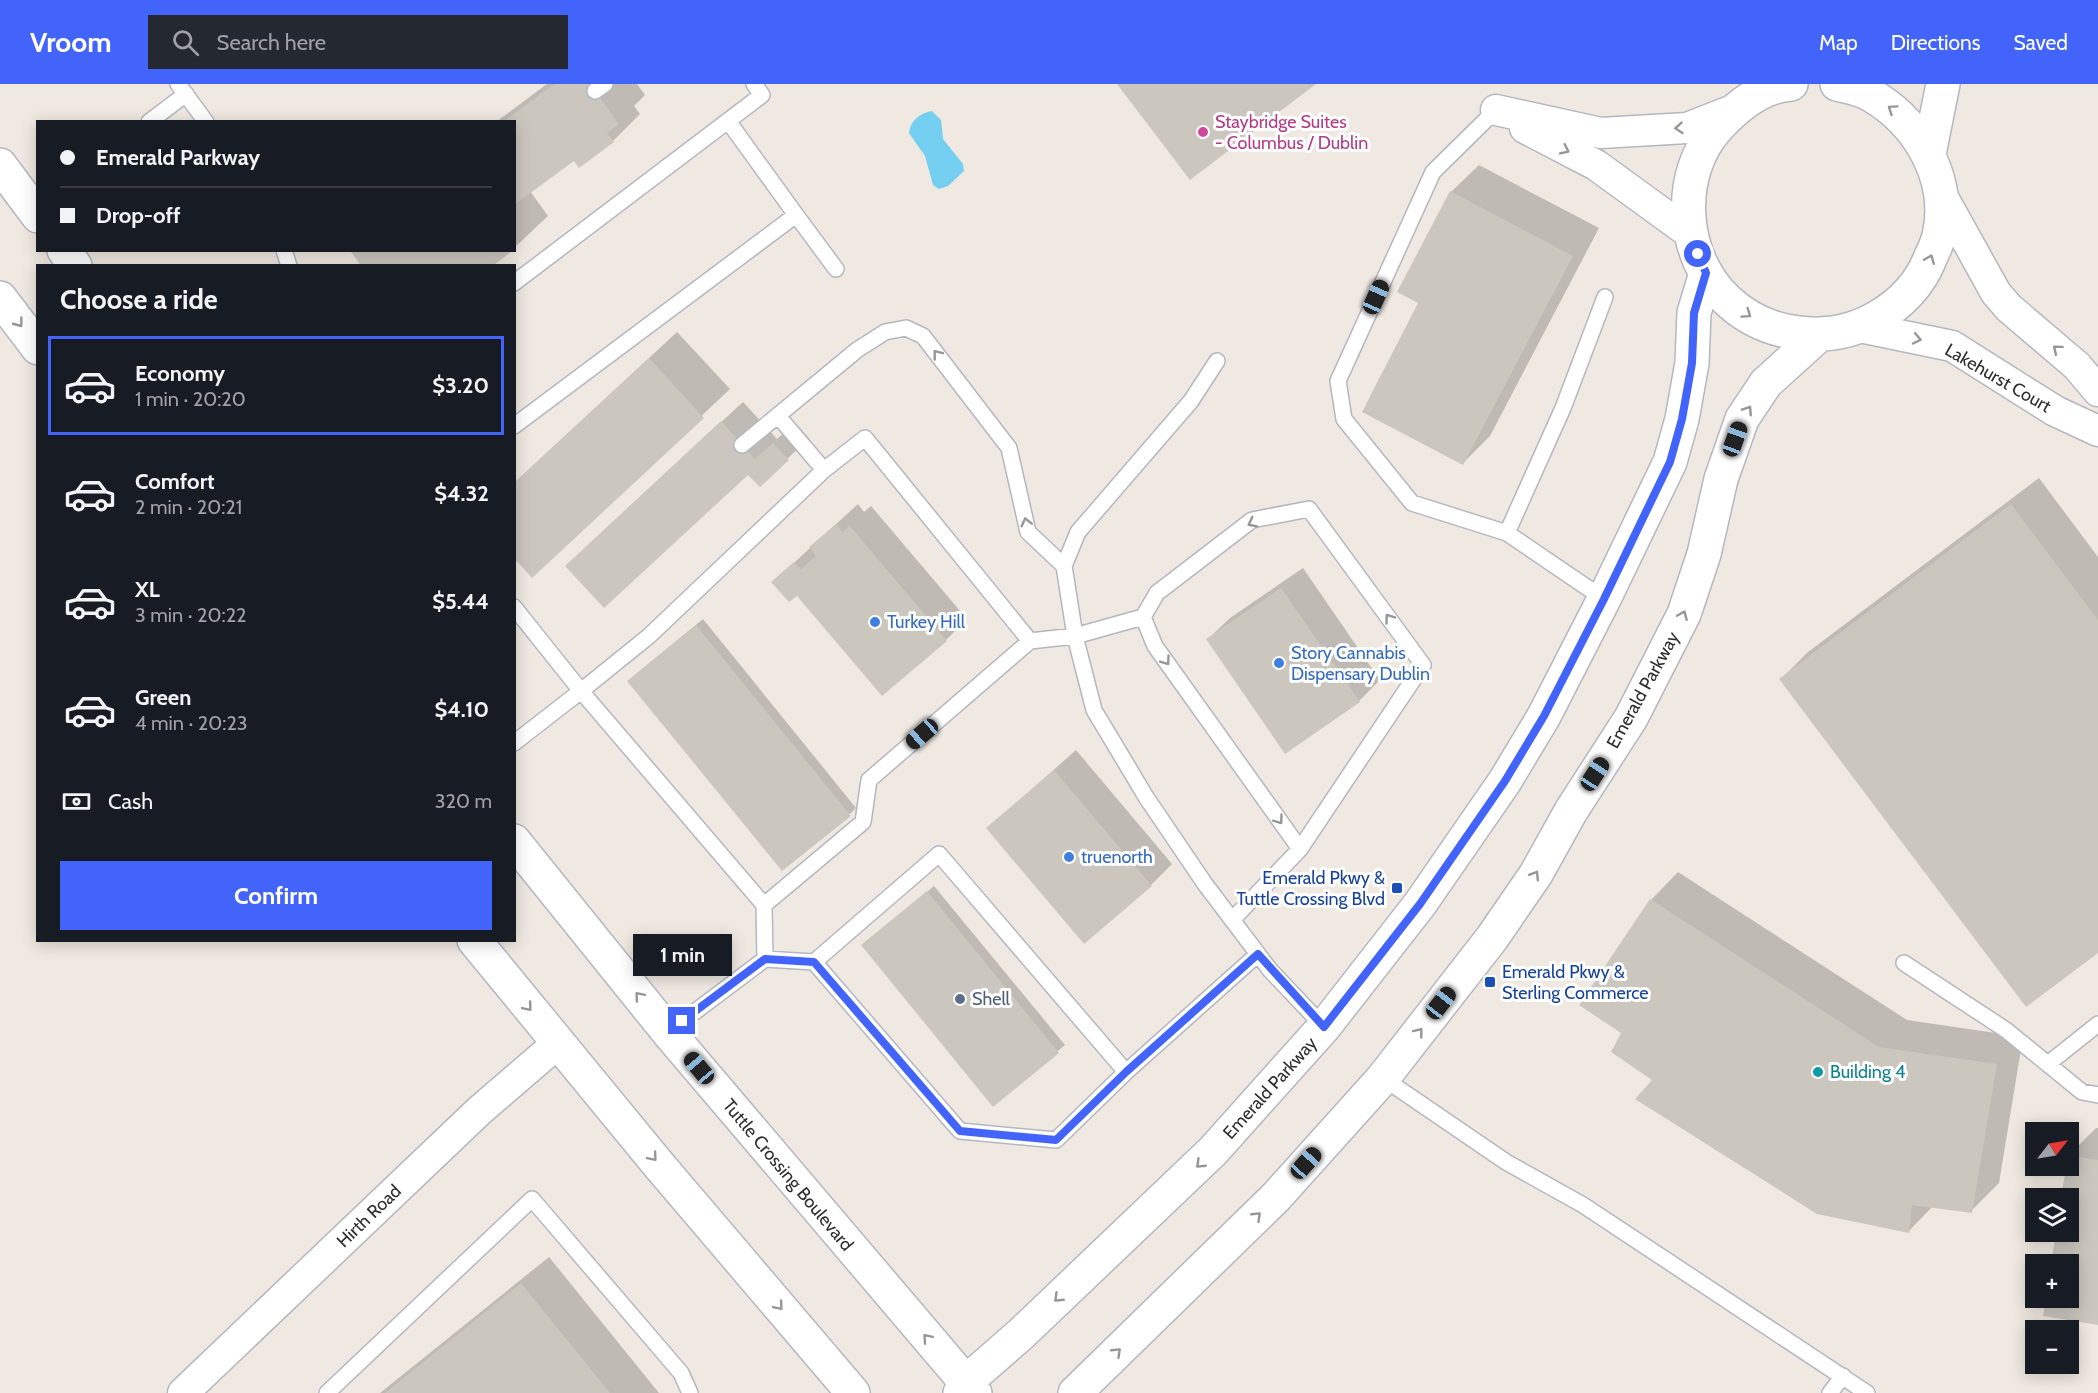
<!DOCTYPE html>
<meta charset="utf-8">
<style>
:root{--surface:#171b24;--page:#242831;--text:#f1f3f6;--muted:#9ea1a6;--line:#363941;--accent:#4264fb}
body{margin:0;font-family:Cabin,sans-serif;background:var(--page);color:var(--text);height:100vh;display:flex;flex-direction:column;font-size:22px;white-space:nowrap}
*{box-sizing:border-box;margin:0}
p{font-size:20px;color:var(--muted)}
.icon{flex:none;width:33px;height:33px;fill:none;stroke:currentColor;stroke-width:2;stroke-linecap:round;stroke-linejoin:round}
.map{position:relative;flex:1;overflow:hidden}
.panel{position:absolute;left:36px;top:180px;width:480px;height:678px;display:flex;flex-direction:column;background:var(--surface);border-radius:0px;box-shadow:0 3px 15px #0003}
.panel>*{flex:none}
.banner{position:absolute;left:36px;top:36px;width:480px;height:132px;border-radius:0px;box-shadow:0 3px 15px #0003;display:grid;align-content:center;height:132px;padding:0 24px;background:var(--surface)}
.needle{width:39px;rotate:59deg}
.controls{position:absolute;left:2025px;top:1038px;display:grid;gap:12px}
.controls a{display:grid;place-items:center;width:54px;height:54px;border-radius:0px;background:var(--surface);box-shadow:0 3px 15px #0003;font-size:30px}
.end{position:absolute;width:27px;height:27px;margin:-14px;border:8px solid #4264fb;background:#fff;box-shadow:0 0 0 3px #fff}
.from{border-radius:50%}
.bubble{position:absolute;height:42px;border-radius:0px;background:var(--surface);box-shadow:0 3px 15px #0003;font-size:20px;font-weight:800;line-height:42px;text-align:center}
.car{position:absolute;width:18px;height:36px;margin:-18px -9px;border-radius:8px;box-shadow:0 0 4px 2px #0007;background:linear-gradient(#222 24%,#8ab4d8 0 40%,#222 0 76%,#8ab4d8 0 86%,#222 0)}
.banner b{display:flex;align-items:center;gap:21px;height:57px;font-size:22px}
.banner b+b{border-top:2px solid var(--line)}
.banner i{width:15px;height:15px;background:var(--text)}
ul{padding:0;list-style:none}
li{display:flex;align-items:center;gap:18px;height:99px;margin:0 12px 9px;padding:0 12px;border:3px solid transparent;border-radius:0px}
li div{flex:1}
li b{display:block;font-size:22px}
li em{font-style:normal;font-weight:800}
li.on{border-color:var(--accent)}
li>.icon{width:54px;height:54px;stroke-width:1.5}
h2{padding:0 24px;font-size:27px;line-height:72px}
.pay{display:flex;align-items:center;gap:15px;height:66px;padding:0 24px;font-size:22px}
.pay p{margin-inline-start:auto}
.button{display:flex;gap:12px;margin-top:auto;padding:12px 24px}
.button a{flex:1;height:69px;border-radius:0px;background:var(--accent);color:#fff;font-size:24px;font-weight:800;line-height:69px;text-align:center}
header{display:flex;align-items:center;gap:36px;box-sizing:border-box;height:84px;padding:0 30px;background:var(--accent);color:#fff}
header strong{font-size:28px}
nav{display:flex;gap:33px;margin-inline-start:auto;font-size:21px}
.search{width:420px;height:54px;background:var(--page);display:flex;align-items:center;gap:15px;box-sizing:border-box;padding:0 21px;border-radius:0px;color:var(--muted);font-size:22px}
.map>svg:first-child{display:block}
.water{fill:#75cff0}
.shadow{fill:#0003}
.building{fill:#cbc7bf}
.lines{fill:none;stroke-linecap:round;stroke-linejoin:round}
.lane-casing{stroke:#b4b7c1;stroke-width:18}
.street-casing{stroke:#b4b7c1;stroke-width:33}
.secondary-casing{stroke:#b4b7c1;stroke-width:36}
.lane{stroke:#fff;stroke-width:15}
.street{stroke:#fff;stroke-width:30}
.secondary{stroke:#fff;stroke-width:33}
.oneway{stroke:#969696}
.route{stroke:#4264fb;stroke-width:8}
.hotel-dot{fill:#d1479c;stroke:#fff;stroke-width:2}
.shop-dot{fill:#3f7fe0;stroke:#fff;stroke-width:2}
.transit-dot{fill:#1a4fb4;stroke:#fff;stroke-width:2}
.service-dot{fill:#5c6f8a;stroke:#fff;stroke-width:2}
.culture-dot{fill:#0f9aa8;stroke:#fff;stroke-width:2}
.labels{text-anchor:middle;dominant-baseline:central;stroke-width:6;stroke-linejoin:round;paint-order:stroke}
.hotel-label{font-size:18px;fill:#b23c85;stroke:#fff;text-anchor:start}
.street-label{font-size:18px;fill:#2e2e2e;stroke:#fff}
.shop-label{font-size:18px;fill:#366cbe;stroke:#fff;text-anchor:start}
.transit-label{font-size:18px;fill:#164399;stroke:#fff;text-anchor:end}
.service-label{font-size:18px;fill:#4e5e75;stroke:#fff;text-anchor:start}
.culture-label{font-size:18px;fill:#0d838f;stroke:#fff;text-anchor:start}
</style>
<header>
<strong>Vroom</strong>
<div class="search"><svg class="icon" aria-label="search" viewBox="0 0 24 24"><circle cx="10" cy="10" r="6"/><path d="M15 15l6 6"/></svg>Search here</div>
<nav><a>Map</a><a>Directions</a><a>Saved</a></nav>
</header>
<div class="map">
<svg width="2098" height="1309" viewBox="0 0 2098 1309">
<rect width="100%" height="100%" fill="#efe9e1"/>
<path class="water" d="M932,27l9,9 2,19 20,25 1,7 -16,15 -9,3 -6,-4 -8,-29 -16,-23c1,-12 11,-20 23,-22z"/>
<path class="shadow" d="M547,0h90l8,11 -11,11 6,8 -27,27 -39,18 -44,32 18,25 -34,32v-126h-18z
M1479,81l120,63 -109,208 -27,27 -43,-160 31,-111z
M677,248l53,57 -197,186 -19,-92z
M743,318l34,37 18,-16 14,15 -49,47 -12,-12 -160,72z
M2039,394l59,79v394l-317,-272 27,-27z
M858,420l6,8 7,-6 96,113 -21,21 -149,-46 -24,-12z
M1303,484l77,112 -21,21 -151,-62 22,-21z
M703,535l153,189 -6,6 -214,-140z
M1076,666l96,114 -21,21 -163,-57z
M1678,788l229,148 116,17 -24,146 -28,28 -38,-5 -24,25 -255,-151 -31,-48 28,-132z
M934,802l131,159 -72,60 -123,-166z
M2096,1044h2v195l-54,-8 3,-17h21v-34h-16l5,-32h11v-34h-6l6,-42z
M549,1173l110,136h-279z"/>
<path class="building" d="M554,0h36l29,40 -12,9 7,9 -35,26 -5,-7 -60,44v-83h-11z
M1117,0h199l-126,96z
M1450,107l123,65 -110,209 -101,-53 56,-109 -21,-11z
M350,166h163l-20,16h-132z
M649,274l55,60 -172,160 -18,-20v-75z
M721,337l34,38 18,-16 16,17 -29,27 -12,-12 -144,133 -39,-42z
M2011,420l87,116v333l-72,54 -247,-328z
M836,440l6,8 8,-6 97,115 -65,55 -85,-100 -8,6 -18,-20 23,-20 7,7 15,-13 -7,-9z
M1281,504l79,114 -75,52 -79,-115z
M696,541l155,191 -69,55 -155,-190z
M1054,686l98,116 -68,58 -98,-116z
M927,807l132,162 -66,54 -132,-162z
M1650,815l229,148 118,17 -25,149 -60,-8 -3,28 -92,-19 -182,-115 17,-19 -41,-28 10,-19 -42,-28z
M2068,1071l30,5v165l-55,-9 3,-18h22v-34h-17l5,-32h12v-34h-7z
M521,1199l89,110h-225z"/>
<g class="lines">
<g class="lane-casing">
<path id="lane" d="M178,0l28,38
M595,7l10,-7
M1496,26l-63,62 -95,209 6,38 68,84 95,30 97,66
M728,37l68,94
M149,38l37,-28
M284,166l5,16
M514,199l248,-188 -8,-11
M1217,277l-26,40 -113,131 -14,34 11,70 19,74 52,87 59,87 65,86 54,57
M778,332l46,54
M514,342l282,-211 40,54
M742,361l115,-95 28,-18 21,-4 17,8 86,112 19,84 36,34
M1507,449l56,-125 42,-111
M514,523l67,84 -67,52
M764,821l99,-83 6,-42 161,-139 45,-5 68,-19
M1232,836l68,-71 123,-184 -114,-156 -57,11 -95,73 -14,24 12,29 145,203
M765,875l-1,-54 -183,-214 68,-55 175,-166 41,-32 165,203
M1904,879l102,67 76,62 16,3
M668,948l97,-73 49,3 146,169 96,9 70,-68 -187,-218 -125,108
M2049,979l49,-39
M1126,988l132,-118
M1383,994l123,84 77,43 284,188
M327,1309l205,-194 149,174 9,20
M1830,1309l13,-17"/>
</g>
<g class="street-casing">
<path id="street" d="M1496,26l105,23 86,-5 46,-18
M1525,44l71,37 95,69
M1941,110l55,99 13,15 68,58 21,25
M1860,243l92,19 103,65 43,20
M183,1309l296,-282 79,-68"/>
</g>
<g class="secondary-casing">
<path id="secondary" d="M1791,0c-29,2 -54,22 -73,43 -43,47 -38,129 9,173 40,38 104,45 151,17 22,-13 41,-32 51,-56 3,-8 8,-16 10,-25 13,-57 -20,-113 -68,-141 -10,-6 -23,-8 -34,-11
M1929,70l14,-70
M0,81l38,51
M64,166l11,16
M0,214l38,50
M514,757l154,191 307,361
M474,856l184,224 195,229
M960,1309l6,-11 55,-48 192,-183 111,-124 96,-123 85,-123 39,-65 60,-117 66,-137 12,-43 10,-56 2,-50 12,-40
M1075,1309l201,-196 107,-119 109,-140 44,-64 35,-63 60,-93 53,-104 20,-60 17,-75 21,-60 24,-36 53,-48"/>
</g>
<use href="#lane" class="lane"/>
<use href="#street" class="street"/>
<use href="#secondary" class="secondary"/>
</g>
<defs><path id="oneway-chevron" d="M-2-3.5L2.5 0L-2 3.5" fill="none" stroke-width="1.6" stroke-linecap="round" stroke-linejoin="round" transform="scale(1.5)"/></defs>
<g class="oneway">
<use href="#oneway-chevron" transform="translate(1892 25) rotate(-145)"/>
<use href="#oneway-chevron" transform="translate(1679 44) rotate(175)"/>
<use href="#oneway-chevron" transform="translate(1565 66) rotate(26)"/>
<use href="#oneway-chevron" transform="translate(1930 175) rotate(-68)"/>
<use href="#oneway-chevron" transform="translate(1747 230) rotate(35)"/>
<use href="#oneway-chevron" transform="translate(19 239) rotate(53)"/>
<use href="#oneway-chevron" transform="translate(1917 255) rotate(12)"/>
<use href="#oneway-chevron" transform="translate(2057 265) rotate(-140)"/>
<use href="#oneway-chevron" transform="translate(937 270) rotate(-128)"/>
<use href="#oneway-chevron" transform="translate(1748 326) rotate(-57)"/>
<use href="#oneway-chevron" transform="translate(1026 438) rotate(-104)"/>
<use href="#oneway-chevron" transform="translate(1252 439) rotate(153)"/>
<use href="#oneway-chevron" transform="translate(1683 531) rotate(-67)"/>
<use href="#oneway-chevron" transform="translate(1389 534) rotate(-126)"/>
<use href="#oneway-chevron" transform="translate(1166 577) rotate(54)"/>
<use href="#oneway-chevron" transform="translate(1279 736) rotate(54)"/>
<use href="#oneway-chevron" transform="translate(1535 791) rotate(-58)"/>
<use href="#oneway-chevron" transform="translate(639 912) rotate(-130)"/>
<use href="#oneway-chevron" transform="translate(528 923) rotate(50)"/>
<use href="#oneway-chevron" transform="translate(1419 948) rotate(-52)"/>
<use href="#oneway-chevron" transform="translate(653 1073) rotate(50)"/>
<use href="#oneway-chevron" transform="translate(1200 1080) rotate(136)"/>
<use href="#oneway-chevron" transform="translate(1257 1132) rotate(-44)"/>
<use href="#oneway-chevron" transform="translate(1058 1214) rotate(136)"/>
<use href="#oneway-chevron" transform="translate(779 1222) rotate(50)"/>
<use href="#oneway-chevron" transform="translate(927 1254) rotate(-131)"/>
<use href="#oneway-chevron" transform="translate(1117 1268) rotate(-44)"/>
</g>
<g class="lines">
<path class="route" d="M682,937l83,-62 49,3 146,169 96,9 70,-68 132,-118 66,73 96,-123 85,-123 39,-65 60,-117 66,-137 12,-43 10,-56 2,-50 12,-40 -8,-19"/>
</g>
<circle class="hotel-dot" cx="1203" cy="48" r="6"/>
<g class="shop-dot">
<circle cx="875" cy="538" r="6"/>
<circle cx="1279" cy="579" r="6"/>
<circle cx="1069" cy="773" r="6"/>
</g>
<g class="transit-dot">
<rect x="1391" y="798" width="12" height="12" rx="3"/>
<rect x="1484" y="892" width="12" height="12" rx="3"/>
</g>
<circle class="service-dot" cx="960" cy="915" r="6"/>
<circle class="culture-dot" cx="1818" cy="988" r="6"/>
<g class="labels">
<g class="hotel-label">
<text x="1215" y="38">Staybridge Suites<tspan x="1215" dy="21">- Columbus / Dublin</tspan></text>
</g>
<g class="street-label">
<text transform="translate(1998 294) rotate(30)">Lakehurst Court</text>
<text transform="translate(1643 606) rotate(-61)">Emerald Parkway</text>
<text transform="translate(1270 1004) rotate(-48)">Emerald Parkway</text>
<text transform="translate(788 1091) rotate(50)">Tuttle Crossing Boulevard</text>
<text transform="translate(369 1132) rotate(-44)">Hirth Road</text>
</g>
<g class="shop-label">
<text x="887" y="538">Turkey Hill</text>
<text x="1291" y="569">Story Cannabis<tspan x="1291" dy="21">Dispensary Dublin</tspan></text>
<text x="1081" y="773">truenorth</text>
</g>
<g class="transit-label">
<text x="1385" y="794">Emerald Pkwy &amp;<tspan x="1385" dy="21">Tuttle Crossing Blvd</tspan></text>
<text x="1502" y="888" text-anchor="start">Emerald Pkwy &amp;<tspan x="1502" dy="21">Sterling Commerce</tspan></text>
</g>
<g class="service-label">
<text x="972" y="915">Shell</text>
</g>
<g class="culture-label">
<text x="1830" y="988">Building 4</text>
</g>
</g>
</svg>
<div class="controls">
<a><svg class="needle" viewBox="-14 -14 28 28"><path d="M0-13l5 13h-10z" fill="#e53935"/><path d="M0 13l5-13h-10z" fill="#9ea1a6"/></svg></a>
<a><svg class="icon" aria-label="layers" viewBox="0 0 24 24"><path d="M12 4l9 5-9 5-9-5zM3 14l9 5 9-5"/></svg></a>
<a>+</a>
<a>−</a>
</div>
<i class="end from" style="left:1698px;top:170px"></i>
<i class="end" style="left:682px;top:937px"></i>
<div class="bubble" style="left:633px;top:850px;width:99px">1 min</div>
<i class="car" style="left:1376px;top:213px;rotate:24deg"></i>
<i class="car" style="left:1735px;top:355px;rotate:20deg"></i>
<i class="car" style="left:922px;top:650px;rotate:229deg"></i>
<i class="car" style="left:1595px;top:690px;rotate:33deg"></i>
<i class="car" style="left:1441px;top:919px;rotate:38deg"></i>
<i class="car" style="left:699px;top:984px;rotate:320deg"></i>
<i class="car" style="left:1306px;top:1079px;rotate:42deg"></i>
<div class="banner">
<b><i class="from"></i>Emerald Parkway</b>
<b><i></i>Drop-off</b>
</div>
<section class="panel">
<h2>Choose a ride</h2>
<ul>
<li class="on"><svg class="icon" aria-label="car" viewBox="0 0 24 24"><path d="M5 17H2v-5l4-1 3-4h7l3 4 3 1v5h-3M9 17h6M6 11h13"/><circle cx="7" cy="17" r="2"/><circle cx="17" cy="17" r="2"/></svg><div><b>Economy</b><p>1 min · 20:20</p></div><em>$3.20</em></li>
<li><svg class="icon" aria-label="car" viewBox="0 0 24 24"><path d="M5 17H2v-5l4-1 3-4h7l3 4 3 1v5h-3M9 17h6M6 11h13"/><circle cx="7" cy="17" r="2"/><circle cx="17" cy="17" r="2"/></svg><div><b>Comfort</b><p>2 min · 20:21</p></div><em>$4.32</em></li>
<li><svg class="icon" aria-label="car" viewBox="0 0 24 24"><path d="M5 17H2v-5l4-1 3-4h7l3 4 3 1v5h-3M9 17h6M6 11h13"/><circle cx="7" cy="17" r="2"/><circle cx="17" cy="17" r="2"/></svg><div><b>XL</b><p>3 min · 20:22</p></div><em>$5.44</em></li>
<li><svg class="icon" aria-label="car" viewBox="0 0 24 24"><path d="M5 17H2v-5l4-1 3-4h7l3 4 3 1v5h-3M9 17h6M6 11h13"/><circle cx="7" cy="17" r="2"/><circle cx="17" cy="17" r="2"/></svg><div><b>Green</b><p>4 min · 20:23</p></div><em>$4.10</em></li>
</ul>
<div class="pay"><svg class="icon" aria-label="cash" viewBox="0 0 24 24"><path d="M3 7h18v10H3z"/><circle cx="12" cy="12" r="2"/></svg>Cash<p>320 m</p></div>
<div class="button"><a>Confirm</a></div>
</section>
</div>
